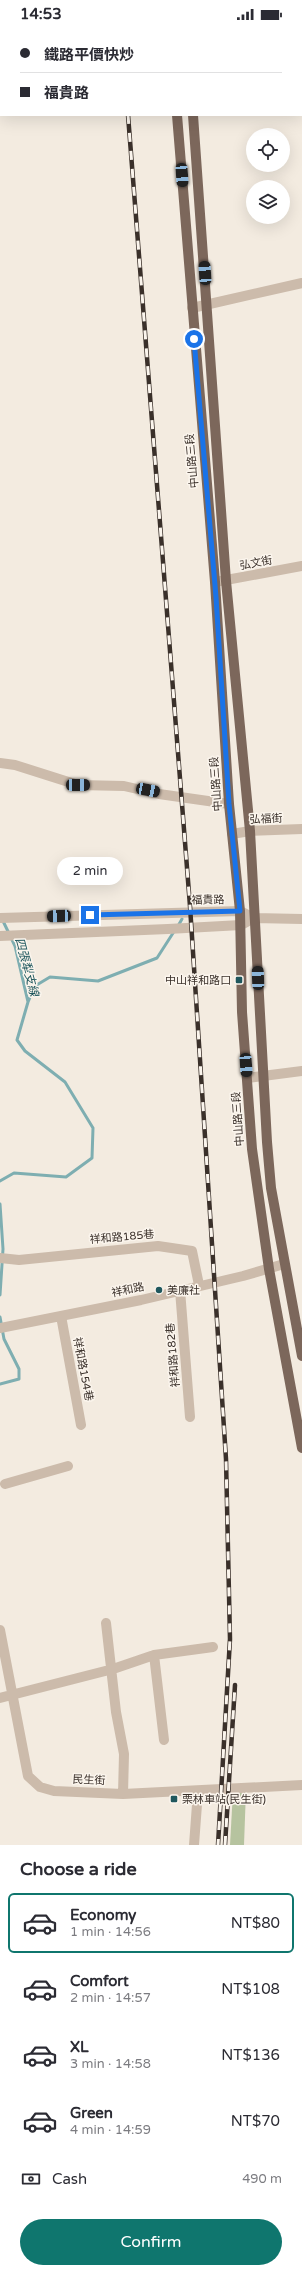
<!DOCTYPE html>
<meta charset="utf-8">
<style>
:root{--surface:#fff;--page:#f7f7f7;--text:#2b2b33;--muted:#7c7c81;--line:#e1e1e2;--accent:#0f766e}
body{margin:0;font-family:"Varela Round","Noto Sans TC",sans-serif;background:var(--page);color:var(--text);height:100vh;display:flex;flex-direction:column;font-size:15px;white-space:nowrap}
*{box-sizing:border-box;margin:0}
p{font-size:13px;color:var(--muted)}
.icon{flex:none;width:22px;height:22px;fill:none;stroke:currentColor;stroke-width:2;stroke-linecap:round;stroke-linejoin:round}
.map{position:relative;height:1817px;overflow:hidden}
.side{display:flex;flex-direction:column;background:var(--surface);flex:1}
.side>*{flex:none}
.guide{position:absolute;left:0px;top:0px;width:302px;height:88px;box-shadow:0 4px 16px #0002;display:grid;align-content:center;height:88px;padding:0 20px;background:var(--surface)}
.buttons{position:absolute;left:246px;top:100px;display:grid;gap:8px}
.buttons a{display:grid;place-items:center;width:44px;height:44px;border-radius:50%;background:var(--surface);box-shadow:0 4px 16px #0002;font-size:20px}
.end{position:absolute;width:18px;height:18px;margin:-9px;border:5px solid #1a73e8;background:#fff;box-shadow:0 0 0 2px #fff}
.from{border-radius:50%}
.bubble{position:absolute;height:28px;border-radius:14px;background:var(--surface);box-shadow:0 4px 16px #0002;font-size:13px;font-weight:600;line-height:28px;text-align:center}
.car{position:absolute;width:12px;height:24px;margin:-12px -6px;border-radius:5px;box-shadow:0 0 3px 1px #0007;background:linear-gradient(#222 24%,#8ab4d8 0 40%,#222 0 76%,#8ab4d8 0 86%,#222 0)}
.guide b{display:flex;align-items:center;gap:14px;height:38px;font-size:15px}
.guide b+b{border-top:1px solid var(--line)}
.guide i{width:10px;height:10px;background:var(--text)}
ul{padding:0;list-style:none}
li{display:flex;align-items:center;gap:12px;height:60px;margin:0 8px 6px;padding:0 12px;border:2px solid transparent;border-radius:6px}
li div{flex:1}
li b{display:block;font-size:15px}
li em{font-style:normal;font-weight:600}
li.on{border-color:var(--accent)}
li>.icon{width:36px;height:36px;stroke-width:1.5}
h2{padding:0 20px;font-size:18px;line-height:48px}
.pay{display:flex;align-items:center;gap:10px;height:44px;padding:0 20px;font-size:15px}
.pay p{margin-inline-start:auto}
.action{display:flex;gap:8px;margin-top:auto;padding:8px 20px}
.action a{flex:1;height:46px;border-radius:24px;background:var(--accent);color:#fff;font-size:16px;font-weight:600;line-height:46px;text-align:center}
.status{display:flex;justify-content:space-between;align-items:center;height:28px;padding:0 20px;background:var(--surface);direction:ltr}
.status svg{height:11px;fill:currentColor}
.map>svg:first-child{display:block}
.green{fill:#b6c39f}
.lines{fill:none;stroke-linecap:round;stroke-linejoin:round}
.stream{stroke:#7eaeb1;stroke-width:3}
.minor{stroke:#ccbbab;stroke-width:10}
.major{stroke:#7c675b;stroke-width:10}
.rail-casing{stroke:#3a302a;stroke-width:4.5}
.rail{stroke:#fbf5ed;stroke-width:3;stroke-dasharray:9;stroke-linecap:butt}
.route{stroke:#1a73e8;stroke-width:5}
.poi-dot{fill:#1f575d;stroke:#fbf5ed;stroke-width:1.5}
.labels{text-anchor:middle;dominant-baseline:central;stroke-width:3;stroke-linejoin:round;paint-order:stroke}
.street-label{font-size:11px;fill:#3a302a;stroke:#fbf5ed}
.poi-label{font-size:11px;fill:#3a302a;stroke:#fbf5ed;text-anchor:start}
.water-label{font-size:12px;font-style:italic;fill:#1f575d;stroke:#fbf5ed}
</style>
<div class="status"><b>14:53</b><svg viewBox="0 0 49 12"><path d="M0 12V9h3v3zM5 12V6h3v6zM10 12V3h3v9zM15 12V0h3v12zM26 1h20v11H26zM47 4h2v5h-2z"/></svg></div>
<div class="map">
<svg width="302" height="1817" viewBox="0 0 302 1817">
<rect width="100%" height="100%" fill="#f3ebe0"/>
<path class="green" d="M246,1762l-2,55h-14l3,-54z"/>
<g class="lines">
<path class="stream" d="M178,898l4,-7
M28,974l7,-16 15,-9 48,4 59,-23 18,-28
M0,1153l14,-8 52,4 26,-19 1,-30 -28,-46 -40,-31 -8,-11 11,-38 -13,-56 -12,-25
M0,1176l3,45 -3,46
M0,1289l4,22 15,30v10l-19,5"/>
<path class="minor" d="M192,280l110,-25
M215,554l87,-16
M0,735l15,2 63,20 46,1 35,8 70,10
M232,806l18,-3 52,-2
M0,890l240,-7 14,7
M0,908l168,-7 73,-4 13,-7 48,1
M247,1050l55,-7
M0,1230l19,2 139,-14 34,5 7,34
M180,1262l10,127
M61,1288l20,109
M0,1300l141,-28 102,-24 41,-12
M5,1456l63,-18
M106,1595l10,89 8,42 -1,40
M0,1602l28,146 12,11 14,4 69,3 179,-9
M154,1627l10,85
M0,1670l113,-29 41,-14 59,-8
M194,1817l4,-54"/>
<path class="major" d="M168,0v1
M183,0v1
M177,87l38,467 14,222 11,107 2,101 10,137 17,120 33,179
M193,87l33,466 24,250 17,311 4,46 31,168"/>
<g class="rail-casing">
<path id="rail" d="M127,0v1
M128,87l62,791 36,553 4,180 -12,206
M225,1817l10,-160"/>
</g>
<use href="#rail" class="rail"/>
</g>
<g class="lines">
<path class="route" d="M90,887l150,-4 -11,-107 -13,-207 -22,-258"/>
</g>
<g class="poi-dot">
<rect x="235" y="948" width="8" height="8" rx="2"/>
<circle cx="159" cy="1262" r="4"/>
<rect x="170" y="1767" width="8" height="8" rx="2"/>
</g>
<g class="labels">
<g class="street-label">
<text transform="translate(192 433) rotate(-95)">中山路三段</text>
<text transform="translate(256 535) rotate(-11)">弘文街</text>
<text transform="translate(216 756) rotate(-94)">中山路三段</text>
<text transform="translate(266 791) rotate(-3)">弘福街</text>
<text transform="translate(208 872) rotate(-1)">福貴路</text>
<text transform="translate(238 1091) rotate(-94)">中山路三段</text>
<text transform="translate(122 1209) rotate(-5)">祥和路185巷</text>
<text transform="translate(128 1262) rotate(-12)">祥和路</text>
<text transform="translate(173 1327) rotate(-95)">祥和路182巷</text>
<text transform="translate(83 1341) rotate(79)">祥和路154巷</text>
<text transform="translate(89 1752) rotate(3)">民生街</text>
</g>
<g class="poi-label">
<text x="231" y="952" text-anchor="end">中山祥和路口</text>
<text x="167" y="1262">美廉社</text>
<text x="182" y="1771">栗林車站(民生街)</text>
</g>
<g class="water-label">
<text transform="translate(27 939) rotate(75)">四張犁支線</text>
</g>
</g>
</svg>
<div class="buttons">
<a><svg class="icon" aria-label="locate" viewBox="0 0 24 24"><circle cx="12" cy="12" r="6"/><path d="M12 2v4M12 18v4M2 12h4M18 12h4"/></svg></a>
<a><svg class="icon" aria-label="layers" viewBox="0 0 24 24"><path d="M12 4l9 5-9 5-9-5zM3 14l9 5 9-5"/></svg></a>
</div>
<i class="end from" style="left:194px;top:311px"></i>
<i class="end" style="left:90px;top:887px"></i>
<div class="bubble" style="left:57px;top:829px;width:66px">2 min</div>
<i class="car" style="left:182px;top:147px;rotate:176deg"></i>
<i class="car" style="left:205px;top:245px;rotate:356deg"></i>
<i class="car" style="left:78px;top:757px;rotate:90deg"></i>
<i class="car" style="left:148px;top:762px;rotate:101deg"></i>
<i class="car" style="left:59px;top:888px;rotate:268deg"></i>
<i class="car" style="left:258px;top:950px;rotate:358deg"></i>
<i class="car" style="left:246px;top:1037px;rotate:176deg"></i>
<div class="guide">
<b><i class="from"></i>鐵路平價快炒</b>
<b><i></i>福貴路</b>
</div>
</div>
<section class="side">
<h2>Choose a ride</h2>
<ul>
<li class="on"><svg class="icon" aria-label="car" viewBox="0 0 24 24"><path d="M5 17H2v-5l4-1 3-4h7l3 4 3 1v5h-3M9 17h6M6 11h13"/><circle cx="7" cy="17" r="2"/><circle cx="17" cy="17" r="2"/></svg><div><b>Economy</b><p>1 min · 14:56</p></div><em>NT$80</em></li>
<li><svg class="icon" aria-label="car" viewBox="0 0 24 24"><path d="M5 17H2v-5l4-1 3-4h7l3 4 3 1v5h-3M9 17h6M6 11h13"/><circle cx="7" cy="17" r="2"/><circle cx="17" cy="17" r="2"/></svg><div><b>Comfort</b><p>2 min · 14:57</p></div><em>NT$108</em></li>
<li><svg class="icon" aria-label="car" viewBox="0 0 24 24"><path d="M5 17H2v-5l4-1 3-4h7l3 4 3 1v5h-3M9 17h6M6 11h13"/><circle cx="7" cy="17" r="2"/><circle cx="17" cy="17" r="2"/></svg><div><b>XL</b><p>3 min · 14:58</p></div><em>NT$136</em></li>
<li><svg class="icon" aria-label="car" viewBox="0 0 24 24"><path d="M5 17H2v-5l4-1 3-4h7l3 4 3 1v5h-3M9 17h6M6 11h13"/><circle cx="7" cy="17" r="2"/><circle cx="17" cy="17" r="2"/></svg><div><b>Green</b><p>4 min · 14:59</p></div><em>NT$70</em></li>
</ul>
<div class="pay"><svg class="icon" aria-label="cash" viewBox="0 0 24 24"><path d="M3 7h18v10H3z"/><circle cx="12" cy="12" r="2"/></svg>Cash<p>490 m</p></div>
<div class="action"><a>Confirm</a></div>
</section>
